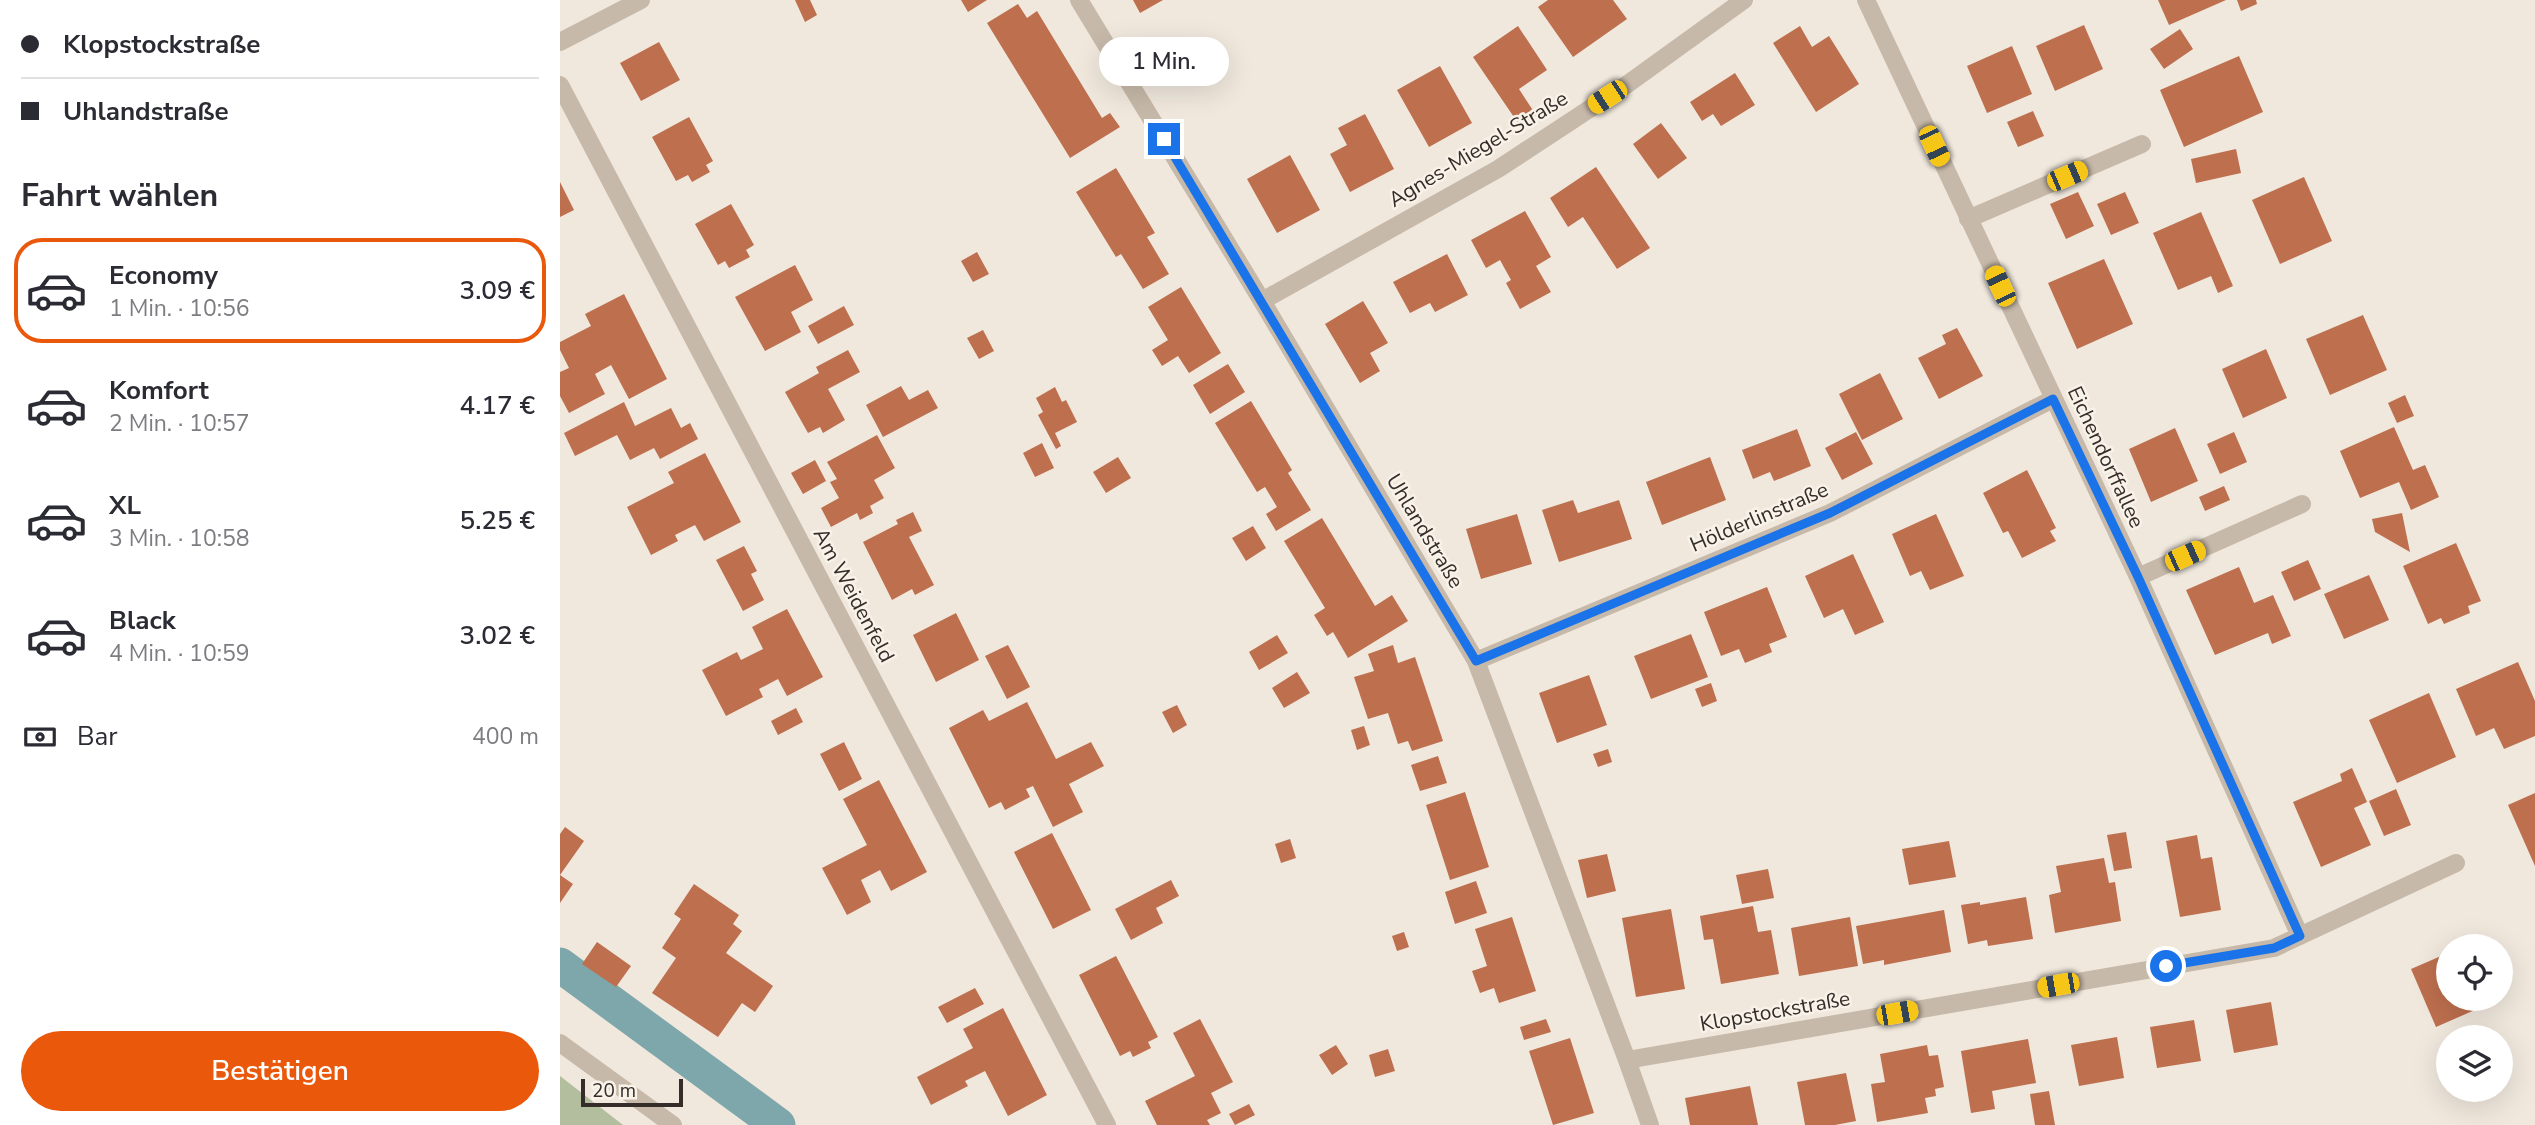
<!DOCTYPE html>
<html lang="de">
<meta charset="utf-8">
<style>
:root{--surface:#fff;--page:#f2f2f3;--text:#2b2b33;--muted:#7c7c81;--line:#e1e1e2;--accent:#ea580c}
body{margin:0;font-family:"Nunito Sans",sans-serif;background:var(--page);color:var(--text);height:100vh;display:flex;flex-direction:column;font-size:26px;white-space:nowrap}
*{box-sizing:border-box;margin:0}
p{font-size:23px;color:var(--muted)}
.icon{flex:none;width:38px;height:38px;fill:none;stroke:currentColor;stroke-width:2;stroke-linecap:round;stroke-linejoin:round}
.map{position:relative;flex:1;overflow:hidden}
.sheet{display:flex;flex-direction:column;background:var(--surface);width:560px}
.sheet>*{flex:none}
.banner{display:grid;align-content:center;height:154px;padding:0 21px;background:var(--surface)}
.buttons{position:absolute;left:1876px;top:934px;display:grid;gap:14px}
.buttons a{display:grid;place-items:center;width:77px;height:77px;border-radius:50%;background:var(--surface);box-shadow:0 7px 28px #0002;font-size:35px}
.scale{position:absolute;left:21px;bottom:18px;width:102px;box-sizing:border-box;padding-left:7px;border:4px solid #352d29;border-top:0;font-size:19px;line-height:24px;white-space:nowrap;color:#352d29;-webkit-text-stroke:5px #f8f2e9;paint-order:stroke}
.end{position:absolute;width:32px;height:32px;margin:-16px;border:9px solid #1a73e8;background:#fff;box-shadow:0 0 0 4px #fff}
.from{border-radius:50%}
.bubble{position:absolute;height:49px;border-radius:24px;background:var(--surface);box-shadow:0 7px 28px #0002;font-size:23px;font-weight:600;line-height:49px;text-align:center}
.car{position:absolute;width:21px;height:42px;margin:-21px -10px;border-radius:9px;box-shadow:0 0 5px 2px #0007;background:linear-gradient(#f5c518 24%,#345 0 40%,#f5c518 0 76%,#345 0 86%,#f5c518 0)}
.banner b{display:flex;align-items:center;gap:24px;height:66px;font-size:26px}
.banner b+b{border-top:2px solid var(--line)}
.banner i{width:18px;height:18px;background:var(--text)}
ul{padding:0;list-style:none}
li{display:flex;align-items:center;gap:21px;height:105px;margin:0 14px 10px;padding:0 7px;border:4px solid transparent;border-radius:28px}
li div{flex:1}
li b{display:block;font-size:26px}
li em{font-style:normal;font-weight:600}
li.current{border-color:var(--accent)}
li>.icon{width:63px;height:63px;stroke-width:1.5}
h2{padding:0 21px;font-size:32px;line-height:84px}
.pay{display:flex;align-items:center;gap:18px;height:77px;padding:0 21px;font-size:26px}
.pay p{margin-inline-start:auto}
.button{display:flex;gap:14px;margin-top:auto;padding:14px 21px}
.button a{flex:1;height:80px;border-radius:42px;background:var(--accent);color:#fff;font-size:28px;font-weight:600;line-height:80px;text-align:center}
main{display:flex;flex:1;min-height:0}
.map>svg:first-child{display:block}
.green{fill:#b2be9e}
.lines{fill:none;stroke-linecap:round;stroke-linejoin:round}
.canal{stroke:#7ea7ab;stroke-width:35}
.building{fill:#bd6f4e}
.minor{stroke:#c7b9a9;stroke-width:18}
.route{stroke:#1a73e8;stroke-width:9}
.labels{text-anchor:middle;dominant-baseline:central;stroke-width:5;stroke-linejoin:round;paint-order:stroke}
.street-label{font-size:21px;fill:#352d29;stroke:#f8f2e9}
</style>
<main>
<section class="sheet">
<div class="banner">
<b><i class="from"></i>Klopstockstraße</b>
<b><i></i>Uhlandstraße</b>
</div>
<h2>Fahrt wählen</h2>
<ul>
<li class="current"><svg class="icon" aria-label="car" viewBox="0 0 24 24"><path d="M5 17H2v-5l4-1 3-4h7l3 4 3 1v5h-3M9 17h6M6 11h13"/><circle cx="7" cy="17" r="2"/><circle cx="17" cy="17" r="2"/></svg><div><b>Economy</b><p>1 Min. · 10:56</p></div><em>3.09 €</em></li>
<li><svg class="icon" aria-label="car" viewBox="0 0 24 24"><path d="M5 17H2v-5l4-1 3-4h7l3 4 3 1v5h-3M9 17h6M6 11h13"/><circle cx="7" cy="17" r="2"/><circle cx="17" cy="17" r="2"/></svg><div><b>Komfort</b><p>2 Min. · 10:57</p></div><em>4.17 €</em></li>
<li><svg class="icon" aria-label="car" viewBox="0 0 24 24"><path d="M5 17H2v-5l4-1 3-4h7l3 4 3 1v5h-3M9 17h6M6 11h13"/><circle cx="7" cy="17" r="2"/><circle cx="17" cy="17" r="2"/></svg><div><b>XL</b><p>3 Min. · 10:58</p></div><em>5.25 €</em></li>
<li><svg class="icon" aria-label="car" viewBox="0 0 24 24"><path d="M5 17H2v-5l4-1 3-4h7l3 4 3 1v5h-3M9 17h6M6 11h13"/><circle cx="7" cy="17" r="2"/><circle cx="17" cy="17" r="2"/></svg><div><b>Black</b><p>4 Min. · 10:59</p></div><em>3.02 €</em></li>
</ul>
<div class="pay"><svg class="icon" aria-label="cash" viewBox="0 0 24 24"><path d="M3 7h18v10H3z"/><circle cx="12" cy="12" r="2"/></svg>Bar<p>400 m</p></div>
<div class="button"><a>Bestätigen</a></div>
</section>
<div class="map">
<svg width="1975" height="1125" viewBox="0 0 1975 1125">
<rect width="100%" height="100%" fill="#f0e8dd"/>
<path class="green" d="M0,1076l63,49h-63z"/>
<g class="lines">
<path class="canal" d="M0,965l218,160"/>
</g>
<path class="building" d="M235,0h15l7,15 -12,7z
M401,0h26l-19,12z
M573,0h30l-23,13z
M988,0h65l14,19 -54,38 -35,-50z
M1598,0h68l-57,25z
M1677,0h19l1,4 -16,7z
M458,4l9,14 10,-7 65,107 8,-5 10,14 -50,31 -83,-135z
M1524,25l19,44 -48,22 -19,-45z
M958,26l29,44 -28,19 17,26 -16,11 -47,-69z
M1240,26l12,21 17,-11 30,48 -43,28 -43,-69z
M1620,29l13,20 -29,20 -14,-20z
M99,42l21,38 -39,21 -21,-38z
M1452,46l20,48 -45,19 -20,-47z
M1679,56l24,56 -79,35 -24,-57z
M880,66l32,57 -43,24 -32,-57z
M1175,73l20,32 -34,21 -8,-12 -11,7 -12,-19z
M1473,111l11,25 -26,11 -11,-25z
M805,114l29,55 -44,23 -20,-38 17,-9 -9,-17z
M129,117l24,44 -7,4 4,7 -18,10 -4,-7 -12,6 -24,-44z
M1101,123l26,35 -29,21 -25,-35z
M1676,149l5,24 -45,10 -5,-24z
M730,155l30,55 -43,23 -30,-54z
M1036,167l54,81 -33,21 -34,-52 -15,10 -18,-29z
M556,168l39,65 -8,4 22,37 -26,15 -22,-35 -5,3 -40,-65z
M1744,177l28,64 -52,23 -28,-64z
M0,182l14,28 -14,7z
M1518,192l16,34 -28,13 -16,-35z
M1565,192l14,31 -28,12 -14,-31z
M171,204l23,41 -8,5 4,7 -21,11 -4,-7 -7,4 -23,-41z
M965,211l26,46 -15,9 15,26 -31,17 -14,-26 5,-3 -11,-20 -14,8 -15,-28z
M1641,212l32,74 -15,7 -7,-17 -33,14 -25,-57z
M417,252l12,22 -16,8 -12,-21z
M887,254l21,41 -33,17 -5,-9 -20,10 -17,-31z
M1544,259l29,65 -56,25 -29,-66z
M235,265l18,35 -22,12 10,20 -36,19 -30,-54z
M621,287l40,66 -32,20 -11,-17 -16,10 -10,-16 16,-10 -20,-33z
M64,294l43,85 -38,20 -18,-34 -16,9 10,20 -36,19 -9,-17v-24l9,-4 -9,-18v-8l31,-16 -6,-12z
M803,301l25,42 -18,10 10,18 -20,12 -35,-59z
M284,306l10,19 -36,19 -10,-18z
M1803,315l24,55 -57,25 -24,-56z
M1397,328l26,48 -44,23 -21,-41 28,-14 -4,-9z
M423,330l11,21 -15,8 -12,-21z
M1706,349l21,49 -44,20 -21,-49z
M288,350l12,22 -32,17 17,31 -22,13 -3,-6 -12,6 -23,-41 34,-19 -3,-6z
M668,364l17,28 -35,22 -17,-29z
M1320,373l23,46 -41,21 -23,-46z
M341,386l8,14 19,-10 10,18 -55,29 -17,-32z
M495,387l7,15 4,-2 11,22 -22,11 6,13 -5,3 -18,-34 5,-3 -7,-14z
M1845,395l9,21 -17,7 -9,-20z
M691,401l41,69 -4,3 23,37 -35,21 -10,-17 11,-7 -12,-20 -8,5 -42,-69z
M64,402l11,24 36,-18 10,20 9,-5 8,16 -38,20 -6,-11 -24,12 -13,-25 -42,21 -11,-23z
M1834,427l19,43 12,-5 14,32 -28,13 -12,-28 -39,16 -20,-47z
M1615,428l23,53 -47,21 -22,-53z
M1237,429l14,37 -37,15 -4,-9 -17,7 -11,-29z
M1296,432l17,32 -31,16 -17,-32z
M1674,432l13,30 -27,12 -13,-30z
M317,435l18,33 -21,12 10,18 -14,8 3,7 -13,7 -3,-7 -26,14 -10,-19 18,-10 -9,-16 7,-3 -10,-17z
M482,443l12,25 -19,9 -12,-24z
M145,453l36,69 -37,19 -9,-16 -20,10 3,6 -27,14 -24,-48 47,-24 -6,-11z
M558,457l13,21 -25,15 -13,-21z
M1150,457l16,43 -64,25 -16,-43z
M255,460l11,21 -23,13 -12,-21z
M1467,470l29,58 -6,3 6,10 -34,17 -14,-27 -5,2 -20,-40z
M1664,486l6,14 -25,11 -6,-14z
M1013,500l5,13 41,-13 13,39 -73,23 -17,-52z
M353,512l9,19 -13,6 25,48 -19,10 -3,-6 -20,11 -29,-58 35,-18 -2,-4z
M1842,513l8,39 -35,-20 -3,-13z
M957,514l15,50 -51,15 -15,-50z
M1376,514l28,62 -34,14 -9,-19 -11,5 -18,-42z
M762,518l53,88 17,-11 16,26 -60,37 -15,-26 -6,4 -13,-21 11,-7 -41,-67z
M693,526l13,22 -20,13 -14,-23z
M1896,543l25,58 -13,5 2,7 -26,11 -3,-6 -13,6 -25,-58z
M184,546l13,25 -6,3 13,26 -21,11 -27,-51z
M1293,554l31,68 -29,13 -12,-26 -19,9 -19,-42z
M1748,560l13,29 -27,12 -13,-29z
M1679,567l15,36 19,-8 18,41 -19,8 -4,-11 -53,22 -29,-65z
M1809,575l20,45 -45,19 -20,-45z
M1207,587l20,50 -18,7 3,8 -27,11 -6,-14 -18,7 -17,-44z
M227,609l36,68 -36,19 -9,-17 -19,10 4,8 -37,19 -24,-46 35,-18 4,8 22,-11 -11,-22z
M396,613l23,47 -43,22 -23,-47z
M1131,634l17,43 -57,22 -17,-43z
M717,635l11,18 -29,17 -10,-18z
M448,645l22,42 -23,12 -22,-43z
M833,645l5,18 17,-6 28,84 -31,10 -4,-10 -10,3 -10,-31 -20,6 -14,-42 20,-6 -6,-17z
M1958,662l17,39v35l-31,13 -10,-21 -18,8 -20,-47z
M737,672l13,21 -26,15 -12,-20z
M1029,675l18,50 -50,18 -18,-50z
M1151,683l6,18 -15,6 -7,-18z
M1869,693l27,64 -59,26 -28,-63z
M467,702l29,57 35,-17 13,24 -35,18 14,28 -30,15 -20,-41 -7,3 4,8 -25,13 -4,-8 -12,6 -40,-80 34,-18 6,11z
M617,705l10,20 -14,8 -11,-21z
M236,708l7,14 -25,13 -7,-14z
M804,726l6,19 -13,5 -6,-20z
M284,742l18,37 -23,12 -19,-37z
M1048,749l4,13 -14,5 -5,-13z
M878,756l9,27 -27,8 -9,-26z
M1792,768l15,34 -13,6 17,37 -50,22 -28,-65 49,-21 -2,-7z
M319,780l48,92 -36,19 -11,-21 -19,10 10,22 -24,13 -25,-47 45,-23 -24,-46z
M1836,789l15,36 -27,11 -15,-35z
M905,792l24,75 -39,13 -24,-75z
M1975,793v73l-27,-61z
M5,827l19,14 -24,34 13,9 -13,19v-69z
M1566,832l6,36 -18,3 -7,-36z
M492,833l39,77 -38,19 -39,-77z
M1637,835l4,24 11,-2 9,53 -41,7 -14,-76z
M730,839l6,19 -15,5 -6,-19z
M1389,841l7,36 -47,8 -7,-36z
M1047,854l9,37 -29,7 -9,-38z
M1544,858l5,25 6,-1 6,39 -66,12 -6,-38 12,-3 -5,-26z
M1208,869l6,29 -32,6 -6,-29z
M611,880l8,16 -23,12 7,15 -32,17 -16,-31z
M916,881l11,32 -32,11 -10,-32z
M134,884l45,31 -6,9 9,7 -16,22 47,33 -18,26 -13,-9 -24,34 -66,-44 24,-35 -14,-10 19,-29 -7,-5z
M1466,897l7,42 -45,7 -1,-6 -19,4 -7,-39 19,-3v3z
M1193,906l5,26 13,-2 8,44 -58,10 -8,-45 -9,1 -4,-24z
M1111,909l14,80 -49,8 -14,-79z
M1384,910l7,42 -67,13v-5l-21,4 -7,-38z
M952,917l24,74 -37,12 -5,-15 -14,5 -8,-22 15,-5 -12,-37z
M1290,917l8,49 -59,10 -8,-48z
M844,932l5,15 -12,4 -5,-15z
M37,942l34,24 -15,21 -34,-23z
M1888,953v46h52l-64,28 -25,-58z
M556,956l42,81 -10,5 3,6 -18,9 -3,-6 -10,5 -41,-81z
M415,988l9,16 -37,19 -9,-16z
M1711,1002l7,43 -44,8 -8,-43z
M443,1008l44,87 -39,21 -23,-45 -20,10 3,5 -37,19 -14,-28 56,-29 -10,-19z
M640,1019l33,63 -22,11 10,20 -14,7 3,5h-53l-12,-24 50,-25 -22,-43z
M986,1019l5,13 -27,8 -4,-13z
M1634,1020l7,41 -44,7 -7,-41z
M1557,1037l7,41 -45,8 -8,-41z
M1010,1038l24,75 -41,12 -24,-74z
M1468,1039l8,44 -44,8 3,18 -24,4 -10,-62z
M776,1045l12,19 -16,11 -13,-20z
M1367,1045l2,11 9,-1 6,32 -9,2 1,7 -11,2 3,15 -51,9 -6,-38 14,-2 -5,-28z
M828,1049l7,22 -20,6 -6,-22z
M1286,1073l10,48 -21,4h-30l-8,-43z
M1190,1086l8,39h-68l-5,-27z
M1489,1091l6,34h-20l-5,-31z
M689,1104l6,11 -20,10 -6,-11z"/>
<g class="lines">
<path class="minor" d="M519,0l183,301 214,360 151,399 23,65
M1306,0l272,577 162,359
M0,42l81,-42
M0,85l547,1040
M1408,219l174,-75
M702,301l236,-132 131,-86 115,-83
M1578,577l164,-73
M916,661l354,-148 223,-114
M0,1043l113,82
M1067,1060l647,-112 182,-85"/>
</g>
<g class="lines">
<path class="route" d="M604,139l312,522 354,-148 223,-114 85,178 162,359 -26,12 -108,18"/>
</g>
<g class="labels">
<g class="street-label">
<text transform="translate(918 149) rotate(-31)">Agnes-Miegel-Straße</text>
<text transform="translate(1546 457) rotate(65)">Eichendorffallee</text>
<text transform="translate(1199 517) rotate(-23)">Hölderlinstraße</text>
<text transform="translate(865 531) rotate(59)">Uhlandstraße</text>
<text transform="translate(294 595) rotate(62)">Am Weidenfeld</text>
<text transform="translate(1215 1011) rotate(-10)">Klopstockstraße</text>
</g>
</g>
</svg>
<div class="buttons">
<a><svg class="icon" aria-label="locate" viewBox="0 0 24 24"><circle cx="12" cy="12" r="6"/><path d="M12 2v4M12 18v4M2 12h4M18 12h4"/></svg></a>
<a><svg class="icon" aria-label="layers" viewBox="0 0 24 24"><path d="M12 4l9 5-9 5-9-5zM3 14l9 5 9-5"/></svg></a>
</div>
<div class="scale">20 m</div>
<i class="end from" style="left:1606px;top:966px"></i>
<i class="end" style="left:604px;top:139px"></i>
<div class="bubble" style="left:539px;top:37px;width:130px">1 Min.</div>
<i class="car" style="left:1047px;top:97px;rotate:237deg"></i>
<i class="car" style="left:1374px;top:146px;rotate:155deg"></i>
<i class="car" style="left:1507px;top:176px;rotate:67deg"></i>
<i class="car" style="left:1440px;top:286px;rotate:335deg"></i>
<i class="car" style="left:1625px;top:556px;rotate:66deg"></i>
<i class="car" style="left:1498px;top:985px;rotate:260deg"></i>
<i class="car" style="left:1337px;top:1013px;rotate:80deg"></i>
</div>
</main>
